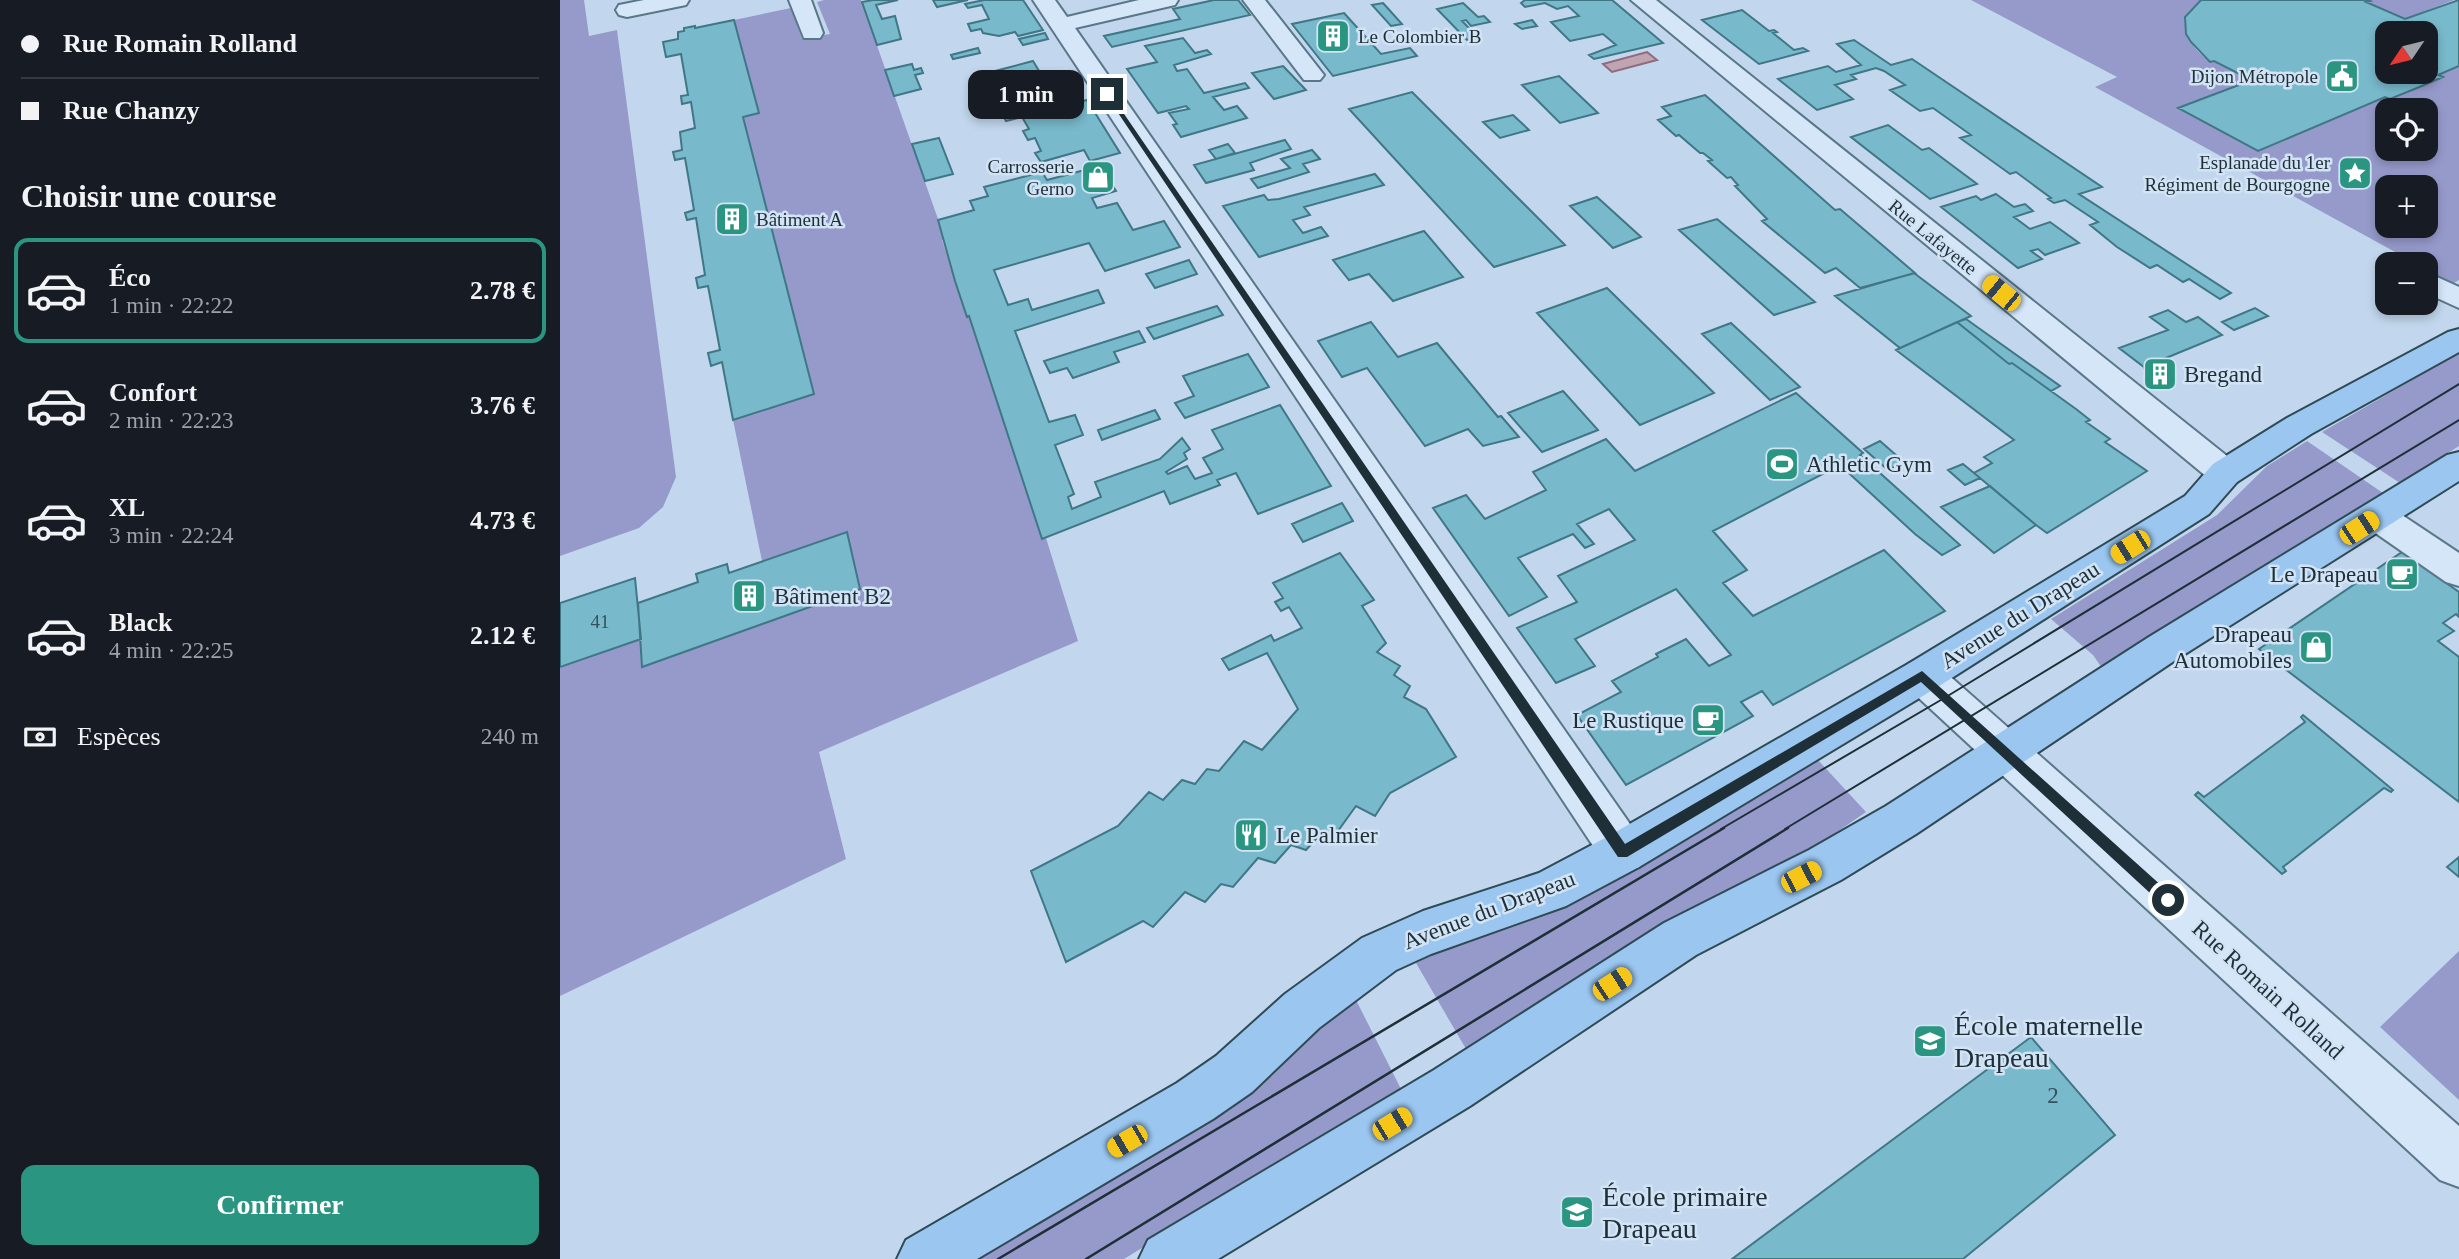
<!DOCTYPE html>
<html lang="fr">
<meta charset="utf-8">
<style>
:root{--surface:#171b24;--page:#242831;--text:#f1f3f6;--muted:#9ea1a6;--line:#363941;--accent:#2a9580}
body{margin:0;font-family:Georgia,serif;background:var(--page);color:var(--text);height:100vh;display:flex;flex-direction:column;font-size:26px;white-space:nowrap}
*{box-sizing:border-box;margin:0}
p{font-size:23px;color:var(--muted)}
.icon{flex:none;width:38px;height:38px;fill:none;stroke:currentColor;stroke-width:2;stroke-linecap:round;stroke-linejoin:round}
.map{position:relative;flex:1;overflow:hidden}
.sheet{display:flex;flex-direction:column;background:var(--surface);width:560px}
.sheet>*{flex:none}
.hud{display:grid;align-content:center;height:154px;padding:0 21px;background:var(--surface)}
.needle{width:46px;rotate:235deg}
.buttons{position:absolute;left:1815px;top:21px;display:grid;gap:14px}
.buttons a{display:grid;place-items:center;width:63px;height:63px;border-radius:14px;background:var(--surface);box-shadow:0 4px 10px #0003;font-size:35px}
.end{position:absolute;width:32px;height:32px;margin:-16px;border:9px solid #1e2f37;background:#fff;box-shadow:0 0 0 4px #fff}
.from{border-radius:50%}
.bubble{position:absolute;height:49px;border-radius:14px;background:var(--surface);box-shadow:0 4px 10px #0003;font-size:23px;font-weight:700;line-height:49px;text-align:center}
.car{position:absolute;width:21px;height:42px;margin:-21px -10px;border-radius:9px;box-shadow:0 0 5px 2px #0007;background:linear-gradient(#f5c518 24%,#345 0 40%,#f5c518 0 76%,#345 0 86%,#f5c518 0)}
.hud b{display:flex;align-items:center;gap:24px;height:66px;font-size:26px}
.hud b+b{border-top:2px solid var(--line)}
.hud i{width:18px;height:18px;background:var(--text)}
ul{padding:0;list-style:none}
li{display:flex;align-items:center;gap:21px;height:105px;margin:0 14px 10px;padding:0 7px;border:4px solid transparent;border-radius:14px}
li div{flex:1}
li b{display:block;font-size:26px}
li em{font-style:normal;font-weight:700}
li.active{border-color:var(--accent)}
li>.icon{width:63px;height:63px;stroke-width:1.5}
h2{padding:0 21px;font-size:32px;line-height:84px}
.pay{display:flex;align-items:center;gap:18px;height:77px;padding:0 21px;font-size:26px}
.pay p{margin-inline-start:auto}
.primary-button{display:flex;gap:14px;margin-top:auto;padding:14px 21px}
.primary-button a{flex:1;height:80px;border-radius:14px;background:var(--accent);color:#fff;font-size:28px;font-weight:700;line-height:80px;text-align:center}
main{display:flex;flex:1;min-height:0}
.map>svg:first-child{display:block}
.green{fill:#969acb;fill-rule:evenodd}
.water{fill:#c0a4b2;stroke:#8e6c7b;stroke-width:2}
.building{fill:#78b9cb;stroke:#407786;stroke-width:2;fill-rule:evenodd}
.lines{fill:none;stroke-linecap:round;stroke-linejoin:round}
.minor-casing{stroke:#597787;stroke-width:4}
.major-casing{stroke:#2e4a54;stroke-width:4}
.minor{fill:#d5e6f8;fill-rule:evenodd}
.major{fill:#9ac6f0;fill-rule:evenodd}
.tram-far1{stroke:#1e2f37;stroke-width:2}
.tram{stroke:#1e2f37;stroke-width:2.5}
.route{fill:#1e2f37}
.labels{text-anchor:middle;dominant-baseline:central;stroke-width:5;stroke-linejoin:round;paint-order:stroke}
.far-poi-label{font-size:19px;fill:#1e2f37;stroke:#d1e3f5;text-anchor:end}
.far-street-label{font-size:19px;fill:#1e2f37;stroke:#d1e3f5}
.number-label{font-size:19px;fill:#34525c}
.poi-label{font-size:23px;fill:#1e2f37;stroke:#d1e3f5;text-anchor:start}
.street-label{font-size:23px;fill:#1e2f37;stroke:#d1e3f5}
.near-number-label{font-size:23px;fill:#34525c}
.near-poi-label{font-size:28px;fill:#1e2f37;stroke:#d1e3f5;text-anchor:start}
</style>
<main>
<section class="sheet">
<div class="hud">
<b><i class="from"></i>Rue Romain Rolland</b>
<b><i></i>Rue Chanzy</b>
</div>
<h2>Choisir une course</h2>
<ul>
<li class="active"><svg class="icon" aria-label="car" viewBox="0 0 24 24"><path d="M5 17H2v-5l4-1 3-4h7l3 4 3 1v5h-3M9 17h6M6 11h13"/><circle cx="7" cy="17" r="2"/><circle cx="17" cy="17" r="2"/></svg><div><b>Éco</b><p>1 min · 22:22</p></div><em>2.78 €</em></li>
<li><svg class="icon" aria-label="car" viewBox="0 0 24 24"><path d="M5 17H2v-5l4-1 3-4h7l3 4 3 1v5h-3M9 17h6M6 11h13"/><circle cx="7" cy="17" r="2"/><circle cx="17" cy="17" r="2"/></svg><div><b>Confort</b><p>2 min · 22:23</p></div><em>3.76 €</em></li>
<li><svg class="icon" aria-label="car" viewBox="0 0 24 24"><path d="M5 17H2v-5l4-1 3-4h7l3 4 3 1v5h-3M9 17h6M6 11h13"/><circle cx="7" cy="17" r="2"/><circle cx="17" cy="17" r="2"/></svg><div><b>XL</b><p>3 min · 22:24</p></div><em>4.73 €</em></li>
<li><svg class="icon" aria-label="car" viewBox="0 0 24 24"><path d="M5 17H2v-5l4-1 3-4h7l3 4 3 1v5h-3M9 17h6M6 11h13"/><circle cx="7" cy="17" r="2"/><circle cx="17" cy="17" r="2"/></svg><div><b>Black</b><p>4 min · 22:25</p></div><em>2.12 €</em></li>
</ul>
<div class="pay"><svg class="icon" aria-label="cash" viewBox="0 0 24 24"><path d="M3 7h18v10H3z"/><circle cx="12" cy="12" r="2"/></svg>Espèces<p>240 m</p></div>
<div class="primary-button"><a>Confirmer</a></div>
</section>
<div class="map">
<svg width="1899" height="1259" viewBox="0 0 1899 1259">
<rect width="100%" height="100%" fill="#c2d7ed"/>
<path class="green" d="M0,0h24l5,36 28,-6 59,447 -13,30 -24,21 -79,28z
M264,0h37l84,239 -3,1 25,77 2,-1 73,223 4,-1 32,103 -259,111 27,107 -286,137v-329l81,-28 2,28 217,-78 -14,-56 -84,28 -29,-141 81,-26 -71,-277 16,-4 -25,-93 57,-12 11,31 28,-5 -13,-32z
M1411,0h230l-16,17c-2,20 10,33 25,45l4,-1 38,19 -73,29 79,42 127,-54 5,2 52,-22 -4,-2 21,-9v214l-7,4 -26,-15v-5h-9l-322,-177 22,-10zM1827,110h39v39h-39zM1827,187h39v39h-39z
M1807,0h87l-49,19 -39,-17 3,-1z
M1899,353v93l-59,37 -78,-51z
M1747,441l76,52 -281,175 -9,-13 -42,-36 166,-104 50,-49z
M1258,760l48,52 -45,31 -355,206 -50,-86 26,-13 123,-43z
M1899,951v149l-79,-73z
M795,998l46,91 -277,170h-149l330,-221z"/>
<path class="water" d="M1087,52l10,8 -45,12 -9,-8z"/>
<path class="building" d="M313,0h25l-22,5 6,14 13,-3 6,23 -24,6 -15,-43z
M373,0h35l-31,7z
M424,0h39l20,30 -25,6 -3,-4 -16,4 -16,-3 -2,-4 -10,2 -3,-7 21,-5 -7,-14 -14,3 -3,-4z
M654,0h24l12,15 -138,32 -8,-11 76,-17 -7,-10z
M965,0h87l51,43 -69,16 -5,-4 27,-10 -13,-11 -33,7 -19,-19 28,-6 -11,-10 -11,3 -12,-6 -20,4 -4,-4z
M1641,0h166l3,1 -4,1 39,17 54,-19v66l-21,9 5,2 -26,11 -27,11 -5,-2 -127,54 -80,-43 74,-28 -38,-19 -4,1 -19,-20 -5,-8 -1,-17zM1827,33h39v39h-39z
M823,3l19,21 -11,2 -19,-21z
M903,3l15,14 6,-1 6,6 -19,4 -5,-6 -4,1 18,18 -12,2 -31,-32z
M1182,10l27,21 5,-1 3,2 -4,1 21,17 9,-2 5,3 -49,13 -57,-44z
M784,13l37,41 29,-6 7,8 -84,20 -41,-52z
M174,20l25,93 -16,4 71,277 -81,26 -11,-58 -11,4 -3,-13 12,-3 -12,-64 -10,2 -2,-10 9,-3 -9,-57 -9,2 -2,-7 9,-3 -9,-52 -10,2 -2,-8 9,-2 -2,-18 15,-4 -4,-26 -9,2 -1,-8 7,-1 -7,-41 -15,3 -3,-15 15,-3v-7l6,-1v-3l11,-2v2z
M972,20l5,6 -15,3 -7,-5z
M485,33l3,6 -25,6 -4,-6z
M623,38l12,15 12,-3 4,4 -37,11 3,6 10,-2 17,24 41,-10 4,5 -36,9 11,13 13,-4 10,12 -66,19 -8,-12 4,-1 -8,-11 20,-4 -3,-3 -28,7 -31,-44 30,-7 -12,-16z
M1294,40l37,25 21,-6 190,128 -23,7 152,99 -11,6 -31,-20 -6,3 -26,-17 -7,3 -33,-21 -27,-22 8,-3 -33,-22 -11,3 -6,-4 3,-1 -35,-26 -6,2 -50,-36 11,-3 -38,-27 -13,3 -30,-21 15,-5 -21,-14 -8,-3 -25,7 5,4 -21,6 18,14 -36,11 -39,-31 50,-13 8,6 25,-7 -24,-21z
M418,48l2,5 -27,6 -2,-4z
M473,61l28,46 26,-7 33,53 -30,8 -6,-11 -43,12 -6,-9 6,-2 -6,-13 -7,2 -5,-9 6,-2 -7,-12 -16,4 -26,-46z
M352,64l2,6 7,-2 2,5 -8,2 6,14 -27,7 -9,-26z
M723,66l23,24 -32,9 -22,-26z
M999,76l39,37 -38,10 -38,-38z
M852,92l153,153 -71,22 -145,-158z
M1145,95l130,115 5,-1 75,64 -55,15 -24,-20 -11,5 -63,-52 5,-2 -32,-33 3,-1 -7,-8 -4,1 -19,-17 4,-1 -9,-7h-3l-21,-18 -3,1 -18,-16 13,-4 -9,-9z
M953,115l16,15 -29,8 -17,-16z
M1328,125l34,25 7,-2 48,36 -47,15 -79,-62z
M379,138l14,36 -28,7 -13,-37z
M725,140l6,9 -41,14 4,7 -48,13 -12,-18z
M668,144l7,9 -19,6 -7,-9z
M752,150l8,9 -17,5 6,8 -51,16 -7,-9 39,-11 -9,-9z
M540,166l16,25 -24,7 5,10 20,-5 16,27 31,-9 16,26 -75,24 -16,-28 -95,27 14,35 20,-6 4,11 66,-20 6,13 -89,28 34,91 26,-7 8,20 -28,10 19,49 -6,3 4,12 29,-12 -6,-15 65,-23 22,-21 8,11 -6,4 3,6 -21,13 2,2 19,-8 8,13 17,-6 -9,-15 20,-9 -11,-19 68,-25 51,81 -73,28 -22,-41 -19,7 3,5 -50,19 -6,-13 -122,48 -73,-223 -2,1 -12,-36 -17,-61 36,-10 -4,-9 18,-5 -4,-9 58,-15 5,8z
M815,174l9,11 -80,22 6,8 -17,5 10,13 18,-6 7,9 -69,21 -36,-51 41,-11 4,5 11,-1z
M1436,194l18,13 11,-3 8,7 -19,6 16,12 20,-7 29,21 -34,12 -7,-6 -7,2 11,8 -24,9 -77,-61 35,-11 5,4z
M1037,197l44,40 -28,11 -43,-42z
M1157,219l98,83 -41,13 -95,-85z
M864,231l39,46 -70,24 -24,-27 -20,6 -16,-20z
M629,260l8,14 -42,14 -9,-14z
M1354,273l57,43 -71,32 -65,-52z
M1047,288l107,105 -74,32 -103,-112z
M657,306l6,9 -69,24 -7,-11z
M1695,308l13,8 -34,14 -12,-8z
M1608,310l18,12 12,-5 24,18 -78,32 -25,-19 49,-18 -18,-13z
M1406,319l94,67 -9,5 -39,-28 -3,1 -52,-42z
M811,322l27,35 39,-14 61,74 3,-1 18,21 -36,9 -15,-17 -43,17 -58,-78 -25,9 -24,-36z
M1397,322l52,42 3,-1 64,46 14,11 -4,2 24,17 -5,3 42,29 -100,62 -11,-8 -62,-52 18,-10 -8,-6 30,-17 -118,-90z
M1171,323l69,64 -30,13 -68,-66z
M579,331l6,11 -31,10 5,10 -46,16 -6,-10 -17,5 -6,-12z
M688,354l21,33 -84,31 -10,-15 19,-7 -11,-20z
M1599,365l14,12 -13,5 -15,-13z
M1003,391l35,39 -56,22 -34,-39z
M1236,393l67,60 -3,2 100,90 -18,10 -27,-21 -75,-69 -127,66 34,39 -24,13 30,33 131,-66 61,61 -172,94 -11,-14 -21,11 12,14 -127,69 -49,-70 44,-23 -9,-11 46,-24 -2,-3 30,-15 23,27 22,-11 -55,-66 -101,50 20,27 -39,17 -39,-55 60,-26 -19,-26 77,-36 -26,-31 -32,15 17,20 -9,4 -12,-14 -55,24 29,39 -38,19 -76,-108 33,-13 19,24 61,-29 -13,-18 73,-33 29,32z
M595,410l5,9 -58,21 -4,-10z
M1320,441l24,21 -16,8 -24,-21z
M1403,464l11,9 6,5 -15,7 -17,-15z
M1430,486l46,39 -42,28 -53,-46z
M782,503l11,18 -50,21 -11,-18z
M287,532l13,57 -218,78 -4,-64 60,-21 -2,-8 31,-10 2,9z
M1842,552l57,40v25l-3,-3 -13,9 11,8 -16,10 21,16v145l-200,-153z
M780,553l34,47 -12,6 24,37 -9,9 23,14 -6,9 16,11 -6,11 22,12 30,48 -66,36 -15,23 -19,-10 -21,29 -12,-4 -17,19 -15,-5 -16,18 -17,-5 -25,29 -12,-3 -16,18 -20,-10 -32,35 -10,-6 -77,41 -35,-91 87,-45 31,-34 14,8 19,-20 13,4 12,-15 12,2 25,-30 18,9 36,-41 -31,-56 -38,17 -7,-11 49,-24 3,6 28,-13 -13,-21 -8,4 -6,-9 8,-4 -10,-15z
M75,578l6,61 -81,28v-64z
M1743,715l90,75 -2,2 -7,-4 -101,79 3,4 -4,3 -87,-79 3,-3 6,5 101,-75 -4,-5z
M1899,857v20l-12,-10z
M1471,1037l84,98 -152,124h-231z"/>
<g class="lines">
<g class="minor-casing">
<path id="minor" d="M84,0h45l-3,5 -59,12 -8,-2 -3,-5 3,-5z
M229,0h22l12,33 -3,5h-16z
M473,0h22l12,17 72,-17h39l-3,5 -100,23 564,809 6,15 -6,15 -16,6 -16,-6z
M683,0h22l59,75 -4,5h-16z
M1071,0h25l581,464 5,9 -5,9 -12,3 -12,-3z
M1866,272l33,15v21l-33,-15z
M1817,503l13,4 69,46v33l-13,-4 -82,-57 -5,-9 5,-9z
M1362,659l14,5 523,462v61l-19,-7 -532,-492 -6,-12 6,-12z"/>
</g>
<g class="major-casing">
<path id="major" d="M1899,329v23l-148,82 -74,48 -28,32 -273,174 -297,179 -73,39 -135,48 -35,16 -77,58 -67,64 -39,27 -236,140h-80l9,-19 271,-157 39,-27 69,-62 77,-56 61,-27 116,-38 68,-36 301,-173 277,-168 28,-32 74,-46 161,-86z
M1899,452v29l-282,178 -261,175 -75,46 -145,75 -226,151 -252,153h-79l9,-19 286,-170 230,-147 145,-73 77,-44 263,-169 298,-182z"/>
</g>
<use href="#minor" class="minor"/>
<use href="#major" class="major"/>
<path class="tram-far1" d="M1161,829l225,-132 513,-313
M1225,829l674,-409"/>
<path class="tram" d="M438,1259l726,-431
M526,1259l702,-431"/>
</g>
<path class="route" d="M544,92h5l516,752 297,-173 251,225v9h-10l-242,-223 -294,175h-9z"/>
<defs>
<g id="building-square" transform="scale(1.75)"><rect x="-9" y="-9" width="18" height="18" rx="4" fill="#2a9580" stroke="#d1e3f5"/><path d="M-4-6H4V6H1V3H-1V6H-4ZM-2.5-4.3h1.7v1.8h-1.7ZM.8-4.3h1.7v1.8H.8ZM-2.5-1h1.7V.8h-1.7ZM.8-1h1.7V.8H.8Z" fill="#fff"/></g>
<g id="civic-square" transform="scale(1.75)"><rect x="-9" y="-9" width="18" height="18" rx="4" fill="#2a9580" stroke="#d1e3f5"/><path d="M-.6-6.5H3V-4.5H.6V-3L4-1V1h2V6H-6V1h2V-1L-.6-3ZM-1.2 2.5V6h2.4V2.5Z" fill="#fff"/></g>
<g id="sight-square" transform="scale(1.75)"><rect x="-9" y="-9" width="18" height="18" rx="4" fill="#2a9580" stroke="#d1e3f5"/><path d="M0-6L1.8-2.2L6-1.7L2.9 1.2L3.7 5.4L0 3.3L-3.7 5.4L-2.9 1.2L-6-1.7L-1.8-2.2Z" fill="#fff"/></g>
<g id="shop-square" transform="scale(1.75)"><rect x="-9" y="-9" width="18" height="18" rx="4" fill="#2a9580" stroke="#d1e3f5"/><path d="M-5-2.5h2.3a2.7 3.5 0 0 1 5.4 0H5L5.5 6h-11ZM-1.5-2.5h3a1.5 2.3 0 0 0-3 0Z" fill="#fff"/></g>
<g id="stadium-square" transform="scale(1.75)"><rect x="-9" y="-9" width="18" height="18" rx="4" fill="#2a9580" stroke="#d1e3f5"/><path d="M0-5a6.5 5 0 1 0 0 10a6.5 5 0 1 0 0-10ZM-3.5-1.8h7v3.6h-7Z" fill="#fff"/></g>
<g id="cafe-square" transform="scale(1.75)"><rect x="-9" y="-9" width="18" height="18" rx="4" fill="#2a9580" stroke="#d1e3f5"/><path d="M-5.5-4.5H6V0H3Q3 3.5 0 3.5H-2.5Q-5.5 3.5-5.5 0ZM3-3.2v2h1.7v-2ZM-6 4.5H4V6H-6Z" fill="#fff"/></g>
<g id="restaurant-square" transform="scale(1.75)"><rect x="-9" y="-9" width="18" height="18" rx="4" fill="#2a9580" stroke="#d1e3f5"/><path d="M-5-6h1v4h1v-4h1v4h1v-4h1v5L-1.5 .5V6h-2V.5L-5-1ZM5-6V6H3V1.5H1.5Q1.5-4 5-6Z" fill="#fff"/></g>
<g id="school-square" transform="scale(1.75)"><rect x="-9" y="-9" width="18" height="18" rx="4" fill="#2a9580" stroke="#d1e3f5"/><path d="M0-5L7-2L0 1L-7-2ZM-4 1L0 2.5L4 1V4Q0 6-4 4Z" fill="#fff"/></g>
</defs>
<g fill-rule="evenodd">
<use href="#building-square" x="773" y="36"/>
<use href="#civic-square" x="1782" y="76"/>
<use href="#sight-square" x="1795" y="173"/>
<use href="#shop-square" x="538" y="177"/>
<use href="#building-square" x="172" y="219"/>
<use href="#building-square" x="1600" y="374"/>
<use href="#stadium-square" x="1222" y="464"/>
<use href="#cafe-square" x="1842" y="574"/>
<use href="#building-square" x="189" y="596"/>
<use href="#shop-square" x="1756" y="647"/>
<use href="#cafe-square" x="1148" y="720"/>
<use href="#restaurant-square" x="691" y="835"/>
<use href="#school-square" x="1370" y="1041"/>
<use href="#school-square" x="1017" y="1212"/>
</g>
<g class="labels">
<g class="far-poi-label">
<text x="798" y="36" text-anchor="start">Le Colombier B</text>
<text x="1758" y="76">Dijon Métropole</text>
<text x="1770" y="162">Esplanade du 1er<tspan x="1770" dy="22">Régiment de Bourgogne</tspan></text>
<text x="514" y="166">Carrosserie<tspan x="514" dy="22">Gerno</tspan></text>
<text x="196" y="219" text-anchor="start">Bâtiment A</text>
</g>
<g class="far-street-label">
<text transform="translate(1373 237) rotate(39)">Rue Lafayette</text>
</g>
<g class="number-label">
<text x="40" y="621">41</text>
</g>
<g class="poi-label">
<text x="1624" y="374">Bregand</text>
<text x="1246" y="464">Athletic Gym</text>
<text x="1818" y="574" text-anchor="end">Le Drapeau</text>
<text x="214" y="596">Bâtiment B2</text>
<text x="1732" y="634" text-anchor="end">Drapeau<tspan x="1732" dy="26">Automobiles</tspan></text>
<text x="1124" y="720" text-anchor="end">Le Rustique</text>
<text x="716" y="835">Le Palmier</text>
</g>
<g class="street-label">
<text transform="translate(1460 615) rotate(-32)">Avenue du Drapeau</text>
<text transform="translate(929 910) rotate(-21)">Avenue du Drapeau</text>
<text transform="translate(1708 990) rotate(42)">Rue Romain Rolland</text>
</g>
<g class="near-number-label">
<text x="1493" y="1095">2</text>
</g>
<g class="near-poi-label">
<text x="1394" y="1025">École maternelle<tspan x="1394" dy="32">Drapeau</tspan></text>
<text x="1042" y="1196">École primaire<tspan x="1042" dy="32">Drapeau</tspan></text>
</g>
</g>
</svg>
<div class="buttons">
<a><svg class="needle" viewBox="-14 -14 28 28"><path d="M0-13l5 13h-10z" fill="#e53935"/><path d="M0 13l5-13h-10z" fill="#9ea1a6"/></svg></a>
<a><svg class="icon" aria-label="locate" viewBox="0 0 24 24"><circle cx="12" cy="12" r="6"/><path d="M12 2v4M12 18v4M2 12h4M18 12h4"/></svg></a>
<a>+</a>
<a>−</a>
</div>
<i class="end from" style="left:1608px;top:900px"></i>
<i class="end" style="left:547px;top:94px"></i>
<div class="bubble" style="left:408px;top:70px;width:116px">1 min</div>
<i class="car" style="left:1441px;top:293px;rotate:309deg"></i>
<i class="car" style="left:1799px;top:528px;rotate:57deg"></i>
<i class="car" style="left:1570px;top:547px;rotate:238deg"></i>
<i class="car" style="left:1241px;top:877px;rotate:63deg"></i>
<i class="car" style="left:1052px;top:984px;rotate:57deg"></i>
<i class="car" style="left:832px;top:1124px;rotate:59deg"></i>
<i class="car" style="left:567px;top:1141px;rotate:240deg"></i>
</div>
</main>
